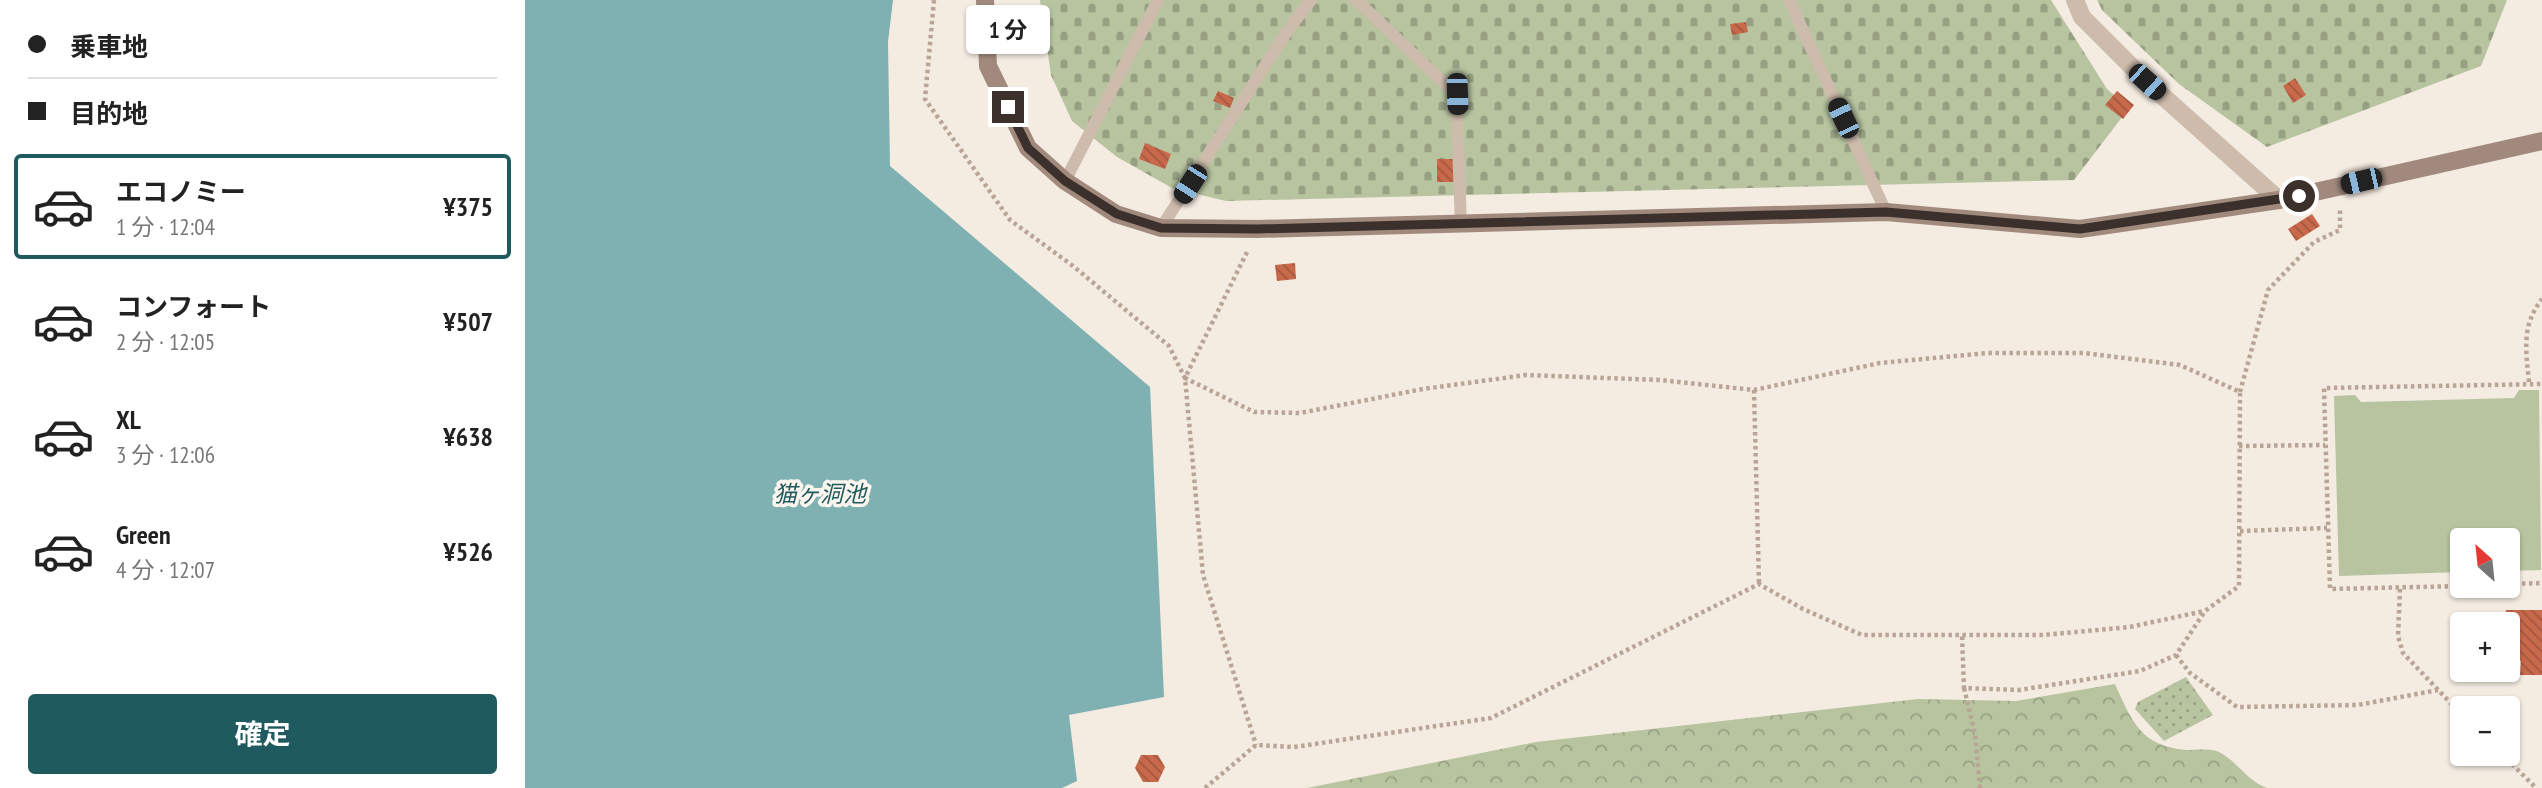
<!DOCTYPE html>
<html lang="ja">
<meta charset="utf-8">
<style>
:root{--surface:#fff;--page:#f6f6f6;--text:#222;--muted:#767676;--line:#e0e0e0;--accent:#1f5a5e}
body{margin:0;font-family:"PT Sans Narrow","Noto Sans JP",sans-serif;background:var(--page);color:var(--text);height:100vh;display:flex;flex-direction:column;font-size:26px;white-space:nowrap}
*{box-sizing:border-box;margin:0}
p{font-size:23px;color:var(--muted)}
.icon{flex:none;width:38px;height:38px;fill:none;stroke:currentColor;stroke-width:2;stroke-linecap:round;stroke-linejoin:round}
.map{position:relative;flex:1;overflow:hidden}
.details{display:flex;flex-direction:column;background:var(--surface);width:525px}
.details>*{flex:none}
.guide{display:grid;align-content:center;height:154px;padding:0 28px;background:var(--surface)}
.needle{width:46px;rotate:333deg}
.controls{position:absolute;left:1925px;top:528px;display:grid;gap:14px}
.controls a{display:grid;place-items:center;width:70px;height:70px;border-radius:7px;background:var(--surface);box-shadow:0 2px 5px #0004;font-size:35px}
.end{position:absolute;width:32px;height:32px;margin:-16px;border:9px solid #3b302b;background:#fff;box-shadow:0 0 0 4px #fff}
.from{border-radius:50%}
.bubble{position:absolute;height:49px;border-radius:7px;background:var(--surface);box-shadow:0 2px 5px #0004;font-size:23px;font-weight:700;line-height:49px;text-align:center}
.car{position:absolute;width:21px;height:42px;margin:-21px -10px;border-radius:9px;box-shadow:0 0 5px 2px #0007;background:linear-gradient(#222 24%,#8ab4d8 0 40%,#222 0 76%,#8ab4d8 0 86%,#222 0)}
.guide b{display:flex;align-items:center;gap:24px;height:66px;font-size:26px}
.guide b+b{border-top:2px solid var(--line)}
.guide i{width:18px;height:18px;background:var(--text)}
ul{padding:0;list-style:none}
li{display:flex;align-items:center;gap:21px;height:105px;margin:0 14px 10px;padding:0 14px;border:4px solid transparent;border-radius:7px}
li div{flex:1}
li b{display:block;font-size:26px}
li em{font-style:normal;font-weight:700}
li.on{border-color:var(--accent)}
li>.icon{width:63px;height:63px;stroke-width:1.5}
.button{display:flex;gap:14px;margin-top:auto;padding:14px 28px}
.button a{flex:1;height:80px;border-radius:7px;background:var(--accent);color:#fff;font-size:28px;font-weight:700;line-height:80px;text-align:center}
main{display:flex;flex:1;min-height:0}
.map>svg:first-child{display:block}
.grass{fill:url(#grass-dots)}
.forest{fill:url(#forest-crowns)}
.cemetery{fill:url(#cemetery-stones)}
.pitch{fill:#b8c4a0}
.water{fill:#7fb0b2}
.building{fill:url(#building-back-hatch)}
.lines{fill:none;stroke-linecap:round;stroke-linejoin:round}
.path{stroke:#b9a596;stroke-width:4.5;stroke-dasharray:3.5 3.5;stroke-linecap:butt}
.lane{stroke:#cdbbac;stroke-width:12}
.street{stroke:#cdbbac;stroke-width:18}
.secondary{stroke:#a18a7d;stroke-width:18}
.route{stroke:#3b302b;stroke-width:9}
.labels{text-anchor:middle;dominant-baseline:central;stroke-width:7;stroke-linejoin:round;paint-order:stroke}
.water-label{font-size:23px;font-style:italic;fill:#1f5a5e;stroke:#fbf5ee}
</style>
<main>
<section class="details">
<div class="guide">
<b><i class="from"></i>乗車地</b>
<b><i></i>目的地</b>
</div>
<ul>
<li class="on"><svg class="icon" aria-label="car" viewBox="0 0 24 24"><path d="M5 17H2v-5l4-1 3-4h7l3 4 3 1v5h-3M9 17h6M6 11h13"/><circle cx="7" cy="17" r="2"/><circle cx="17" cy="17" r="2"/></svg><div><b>エコノミー</b><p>1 分 · 12:04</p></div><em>¥375</em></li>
<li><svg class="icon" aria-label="car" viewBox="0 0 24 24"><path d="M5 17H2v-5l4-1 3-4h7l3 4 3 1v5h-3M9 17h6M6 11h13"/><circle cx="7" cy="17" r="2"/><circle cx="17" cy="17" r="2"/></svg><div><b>コンフォート</b><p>2 分 · 12:05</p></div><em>¥507</em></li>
<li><svg class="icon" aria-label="car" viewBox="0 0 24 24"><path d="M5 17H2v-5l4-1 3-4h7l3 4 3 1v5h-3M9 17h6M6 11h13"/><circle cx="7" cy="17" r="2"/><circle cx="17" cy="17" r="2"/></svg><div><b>XL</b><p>3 分 · 12:06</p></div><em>¥638</em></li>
<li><svg class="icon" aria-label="car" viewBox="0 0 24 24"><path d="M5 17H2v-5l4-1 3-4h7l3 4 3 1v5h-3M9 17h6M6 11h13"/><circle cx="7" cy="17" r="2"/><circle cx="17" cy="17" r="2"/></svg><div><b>Green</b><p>4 分 · 12:07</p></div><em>¥526</em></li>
</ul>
<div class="button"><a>確定</a></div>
</section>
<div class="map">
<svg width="2017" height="788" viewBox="0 0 2017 788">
<defs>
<pattern id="grass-dots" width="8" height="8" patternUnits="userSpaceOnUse" patternTransform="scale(1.75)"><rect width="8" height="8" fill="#b8c4a0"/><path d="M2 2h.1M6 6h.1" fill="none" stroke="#97a083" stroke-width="1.8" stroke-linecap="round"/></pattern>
<pattern id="forest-crowns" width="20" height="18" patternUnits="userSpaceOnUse" patternTransform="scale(1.75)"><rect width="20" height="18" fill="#b8c4a0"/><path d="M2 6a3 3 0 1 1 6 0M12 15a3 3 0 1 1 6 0" fill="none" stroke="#97a083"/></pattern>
<pattern id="cemetery-stones" width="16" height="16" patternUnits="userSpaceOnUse" patternTransform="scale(1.75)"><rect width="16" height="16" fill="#b8c4a0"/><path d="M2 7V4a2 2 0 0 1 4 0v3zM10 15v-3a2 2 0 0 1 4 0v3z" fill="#97a083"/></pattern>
<pattern id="building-back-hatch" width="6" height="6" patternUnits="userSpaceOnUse" patternTransform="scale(1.75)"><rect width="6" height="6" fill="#c8694b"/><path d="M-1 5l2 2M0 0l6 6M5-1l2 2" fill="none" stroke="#a4573f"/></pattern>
</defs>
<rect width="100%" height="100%" fill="#f4ebe1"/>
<path class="grass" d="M1661,677l27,38 -49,26 -29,-32 3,-7z"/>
<path class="forest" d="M1590,684c17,38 26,62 71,66 9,0 25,-2 33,2 18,9 28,29 48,36h-960l229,-46 382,-43 98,2z"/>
<path class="cemetery" d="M515,0h1011l56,89 22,19 -55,72 -848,21 -54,-13 -55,-31 -45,-36 -21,-46z
M1572,0h410l-26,66 -214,81 -88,-63 -77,-74z"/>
<path class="pitch" d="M1994,390h20l2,180 -33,1v-30h-46v31l-123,4 -5,-180 21,-1 6,7 153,-4z"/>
<path class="water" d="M0,0h368l-5,42 2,124 260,221 14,310 -95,18 8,66 -15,7h-537z"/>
<path class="building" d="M1221,22l2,10 -16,3 -2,-11z
M1770,78l11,17 -13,8 -10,-17z
M693,91l16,7 -4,10 -17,-7z
M1592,91l17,14 -11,14 -18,-14z
M620,143l26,11 -6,15 -26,-10z
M912,159h21v23h-21z
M1787,214l8,12 -24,15 -8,-12z
M770,263l1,16 -19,2 -2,-16z
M1981,610h36v65h-22l1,-14 -13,-1v-35h-17v-9l14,1z
M616,755h17l7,12 -7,15h-15l-8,-14z"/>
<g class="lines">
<path class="path" d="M409,0l-9,99 85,121 63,46 96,80 16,32 18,197 53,170
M722,252l-62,126 69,34 46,1 123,-24 103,-14 134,5 94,10 126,-27 108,-10h96l96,12 60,27 -1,194 -34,25 -29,44 -36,16 -121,19 -55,-2 -2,-53
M2004,382c-3,-32 -8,-56 13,-83
M1229,390l5,194
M1715,392l28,-102 46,-48 26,-12v-22
M1714,446l86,-1
M1715,531l87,-3
M1983,584l34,-1
M1937,586l-132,3 -6,-201 218,-4
M1875,589l-2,47 5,17 59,62
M1651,655l14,18 47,34 121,-2 80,-15
M1439,688l11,46 5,54
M1977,754l34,34
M680,788l51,-43 38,2 197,-29 268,-134 44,25 59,26h181l87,-8 74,-16"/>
<path class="lane" d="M831,0l100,94 5,130
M1264,0l97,212
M540,181l93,-181
M636,228l127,-198 23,-30"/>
<path class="street" d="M1550,0l7,17 65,65 132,118"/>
<path class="secondary" d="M460,0l3,66 40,82 37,33 51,33 45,14 97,1 628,-17 194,17 199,-29 263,-59"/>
</g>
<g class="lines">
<path class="route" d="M483,107l20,41 37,33 52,33 44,14 97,1 628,-17 194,17 219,-33"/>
</g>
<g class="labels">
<g class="water-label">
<text x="295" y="493">猫ヶ洞池</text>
</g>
</g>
</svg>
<div class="controls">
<a><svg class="needle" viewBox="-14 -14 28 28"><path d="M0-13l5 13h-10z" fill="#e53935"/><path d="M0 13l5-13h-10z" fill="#767676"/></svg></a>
<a>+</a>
<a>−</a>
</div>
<i class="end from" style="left:1774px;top:196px"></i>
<i class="end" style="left:483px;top:107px"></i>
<div class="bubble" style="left:441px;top:5px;width:84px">1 分</div>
<i class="car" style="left:1622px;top:82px;rotate:132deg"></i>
<i class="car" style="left:932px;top:94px;rotate:178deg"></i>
<i class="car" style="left:1318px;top:118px;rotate:335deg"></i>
<i class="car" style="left:1836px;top:181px;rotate:257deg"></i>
<i class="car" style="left:665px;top:184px;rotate:213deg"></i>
</div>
</main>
